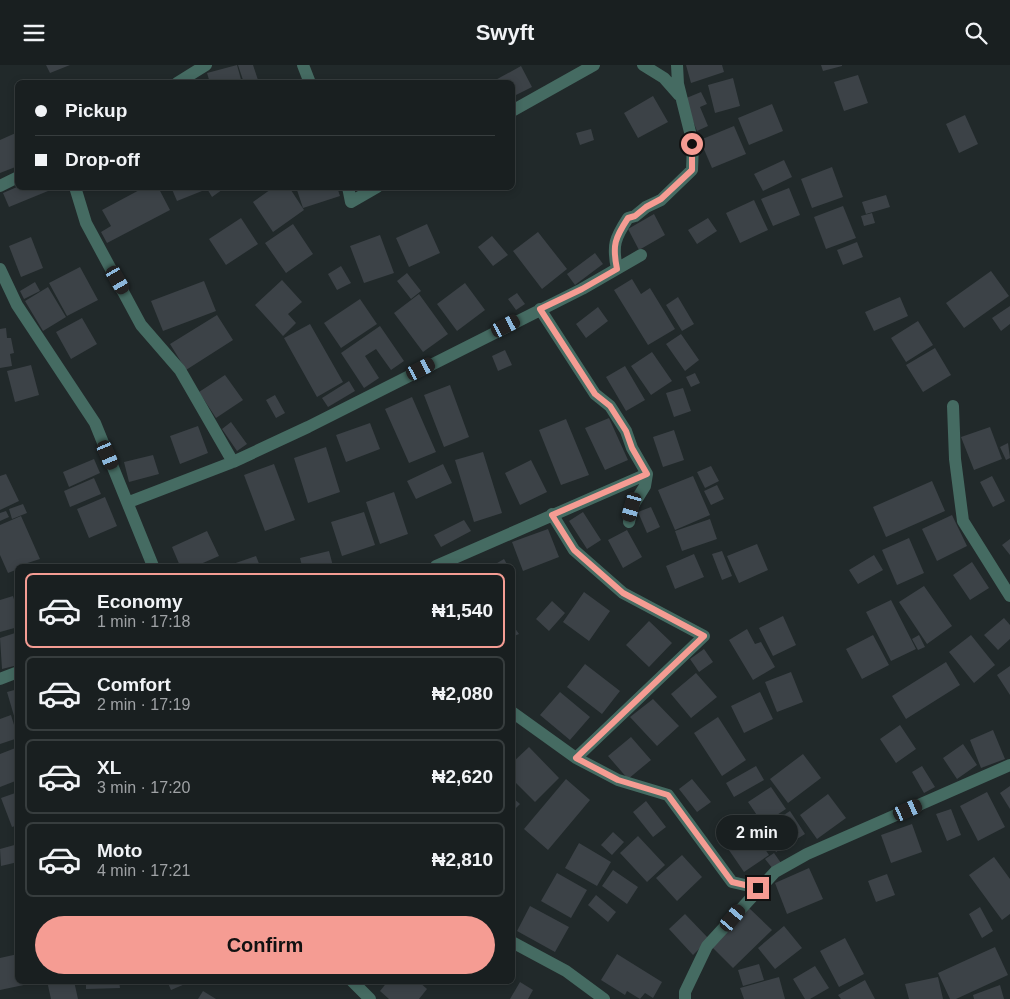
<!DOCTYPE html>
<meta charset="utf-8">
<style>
:root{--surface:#191f20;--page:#262c2d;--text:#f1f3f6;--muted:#9fa2a5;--line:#373d3e;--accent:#f59c93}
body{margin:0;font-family:Helvetica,sans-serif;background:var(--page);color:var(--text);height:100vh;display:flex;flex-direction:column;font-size:19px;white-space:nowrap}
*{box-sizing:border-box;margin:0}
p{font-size:16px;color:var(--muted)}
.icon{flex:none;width:28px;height:28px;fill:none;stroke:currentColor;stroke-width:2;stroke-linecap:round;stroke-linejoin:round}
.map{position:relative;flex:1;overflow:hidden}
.sheet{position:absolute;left:15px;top:499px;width:500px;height:420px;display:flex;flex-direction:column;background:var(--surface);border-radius:8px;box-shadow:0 2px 8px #0003,0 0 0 1px var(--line)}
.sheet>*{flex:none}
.guide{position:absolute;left:15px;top:15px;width:500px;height:110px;border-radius:8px;box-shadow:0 2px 8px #0003,0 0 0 1px var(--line);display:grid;align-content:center;height:110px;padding:0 20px;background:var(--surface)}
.end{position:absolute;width:22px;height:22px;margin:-11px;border:6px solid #f59c93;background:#111;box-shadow:0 0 0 2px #111}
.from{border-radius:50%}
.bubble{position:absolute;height:35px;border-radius:18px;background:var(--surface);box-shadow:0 2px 8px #0003,0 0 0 1px var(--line);font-size:16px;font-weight:600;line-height:35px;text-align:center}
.car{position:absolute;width:15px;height:30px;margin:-15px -8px;border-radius:6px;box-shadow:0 0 4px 1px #0007;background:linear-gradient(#222 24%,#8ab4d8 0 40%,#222 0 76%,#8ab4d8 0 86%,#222 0)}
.guide b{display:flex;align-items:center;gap:18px;height:48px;font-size:19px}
.guide b+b{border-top:1px solid var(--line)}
.guide i{width:12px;height:12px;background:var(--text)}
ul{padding:9px 0 0;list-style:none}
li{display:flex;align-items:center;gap:15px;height:75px;margin:0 10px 8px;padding:0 10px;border:2px solid var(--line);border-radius:8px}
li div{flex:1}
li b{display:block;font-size:19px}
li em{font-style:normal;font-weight:600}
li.current{border-color:var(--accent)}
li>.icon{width:45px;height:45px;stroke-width:1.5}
.action{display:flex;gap:10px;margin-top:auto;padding:10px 20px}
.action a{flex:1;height:58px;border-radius:30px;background:var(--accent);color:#111;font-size:20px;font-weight:600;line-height:58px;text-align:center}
header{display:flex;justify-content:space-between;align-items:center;height:65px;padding:0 20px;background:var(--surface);font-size:22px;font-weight:600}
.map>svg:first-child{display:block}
.building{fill:#3c4247}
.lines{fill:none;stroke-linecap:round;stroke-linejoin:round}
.minor{stroke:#456b62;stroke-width:12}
.route{stroke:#f59c93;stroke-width:6}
</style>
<header><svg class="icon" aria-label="menu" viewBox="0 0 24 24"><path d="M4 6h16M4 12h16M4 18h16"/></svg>Swyft<svg class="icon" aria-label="search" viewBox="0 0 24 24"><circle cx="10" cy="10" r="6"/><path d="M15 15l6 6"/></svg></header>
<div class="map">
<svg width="1010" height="934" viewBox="0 0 1010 934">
<rect width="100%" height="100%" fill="#21292a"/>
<path class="building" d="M46,0h24l-20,8z
M237,0l5,18h-32l-3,-10z
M238,0h15l6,18h-15z
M686,0h36l2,7 -33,11z
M821,0h21v1l-19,5z
M521,1l11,21 -20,10v-14h-22z
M858,10l10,28 -24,8 -10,-29z
M733,13l7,28 -25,7 -7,-28z
M701,27l6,12 -7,3 8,19 -11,5 -13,-32z
M653,31l15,26 -30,16 -14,-25z
M772,39l11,27 -34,14 -11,-27z
M965,50l13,29 -19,9 -13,-29z
M734,61l12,28 -34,14 -12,-28z
M591,64l3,11 -14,5 -4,-12z
M18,67v34l-18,7v-33z
M784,95l8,17 -29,14 -9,-17z
M832,102l11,30 -31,11 -11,-29z
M17,122h29l2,4 -39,16 -6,-14z
M145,122h13l12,23 -63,33 -6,-11 10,-6 -9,-16z
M171,122h29l2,4 -25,10z
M206,122h20l-14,10z
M274,122h15l15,23 -31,22 -20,-30z
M296,122h41l3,9 -37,12z
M789,123l11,27 -27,11 -12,-27z
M886,130l4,12 -24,7 -4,-12z
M754,135l14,30 -28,13 -14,-30z
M843,141l13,32 -30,11 -12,-32z
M872,148l3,10 -11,3 -3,-10z
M654,149l11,21 -26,15 -11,-21z
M241,153l17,26 -32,21 -17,-26z
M708,153l9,13 -20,13 -9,-14z
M293,159l20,30 -27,19 -21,-30z
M427,159l13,29 -31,14 -13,-29z
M538,167l29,37 -25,20 -29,-38z
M380,170l14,38 -30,10 -14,-37z
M492,171l16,19 -15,11 -15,-19z
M31,172l12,31 -22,9 -12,-31z
M857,177l6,15 -20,8 -6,-15z
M595,188l8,11 -28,21 -8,-11z
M341,201l10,17 -14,7 -9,-16z
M80,202l18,33 -31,16 -18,-33z
M991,206l18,25 -45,32 -18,-25z
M407,208l14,18 -10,8 -14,-18z
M632,214l9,15 9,-6 25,41 -27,16 -34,-55z
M282,215l20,22 -14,12 8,9 -13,13 -28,-31z
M204,216l12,30 -53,20 -12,-30z
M35,217l5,9 -16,8 -4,-8z
M465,218l20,27 -28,21 -20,-27z
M48,222l18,30 -23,14 -18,-30z
M517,228l8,11 -9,6 -8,-11z
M419,229l29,40 -25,18 -29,-39z
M678,232l16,27 -12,7 -16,-26z
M900,232l8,19 -34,15 -9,-19z
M360,234l17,25 -36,24 -17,-25z
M1010,241v18l-9,7 -9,-13z
M598,242l10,14 -22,17 -10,-14z
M217,250l16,25 -47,30 -16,-26z
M82,253l15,26 -26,15 -15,-27z
M918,256l15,24 -27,17 -15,-24z
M310,259l33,58 -26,15 -33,-59z
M380,261l24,35 -13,9 -15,-21 -11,7 14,22 -15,10 -23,-35z
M6,263l1,10h4l3,15 -4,1 2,12 -12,2v-39z
M681,269l18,26 -14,11 -19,-27z
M935,283l16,27 -28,17 -17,-27z
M505,285l7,15 -14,6 -6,-15z
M652,287l20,29 -21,14 -20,-29z
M31,300l8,30 -24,7 -8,-31z
M625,301l20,34 -19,11 -20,-34z
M695,308l5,10 -9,4 -5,-10z
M225,310l18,25 -27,18 -17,-26z
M349,316l6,10 -27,16 -6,-9z
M450,320l19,52 -25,10 -20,-52z
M683,323l8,23 -17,6 -8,-24z
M275,330l10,18 -9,5 -10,-18z
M412,332l24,55 -27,11 -24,-54z
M609,353l19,42 -23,10 -20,-42z
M566,354l23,56 -28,10 -22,-55z
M231,357l16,22 -10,7 -15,-22z
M370,358l10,26 -34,13 -10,-27z
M198,361l10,27 -28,11 -10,-28z
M990,362l12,32 -28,11 -13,-33z
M674,365l10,30 -21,7 -10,-30z
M1008,378l2,15 -4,2 -6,-13z
M326,382l14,45 -32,11 -14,-45z
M483,387l19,61 -28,9 -19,-62z
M153,390l6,19 -30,8 -5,-20z
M94,394l6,14 -31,14 -6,-15z
M531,395l16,32 -27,13 -15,-32z
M274,399l21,56 -30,11 -21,-56z
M443,399l9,19 -36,16 -9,-18z
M711,401l8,15 -14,7 -8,-16z
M6,409l13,27 -19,9v-34z
M693,411l17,39 -35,15 -17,-40z
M992,411l13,25 -12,6 -13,-25z
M94,413l7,16 -31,13 -6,-16z
M932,416l13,30 -59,26 -13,-30z
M717,420l7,14 -13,6 -7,-14z
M394,427l14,42 -28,10 -14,-42z
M105,432l12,29 -28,12 -12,-29z
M23,439l4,9 -15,6 -3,-10z
M651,442l9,20 -13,6 -9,-21z
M6,446l3,6 -9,4v-8z
M364,447l11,33 -33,11 -11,-34z
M583,447l18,28 -14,9 -18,-28z
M952,450l15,31 -30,15 -15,-32z
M21,451l19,43 -22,7v3l-10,4 -8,-18v-30z
M710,454l7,20 -35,12 -7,-20z
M464,455l7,11 -30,16 -7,-12z
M548,464l11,28 -36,14 -11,-29z
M627,465l15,27 -19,11 -15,-28z
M207,466l12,25 -23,10h-16l-8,-19z
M909,473l15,35 -27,12 -15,-35z
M1010,474v16l-8,-10z
M757,479l11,26 -29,13 -12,-27z
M329,486l4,15h-31l-2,-8z
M722,486l10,25 -10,4 -10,-26z
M694,489l10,23 -29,12 -9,-23z
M874,490l9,15 -25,14 -9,-14z
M256,491l4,10h-29l-1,-1z
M504,494l4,7h-16z
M972,497l17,26 -19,12 -17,-25z
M924,521l28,40 -25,18 -28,-42z
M584,527l26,19 -21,30 -26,-19z
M13,531l5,17v14l-18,5v-32z
M891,535l25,49 -25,12 -25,-49z
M552,536l13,12 -16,18 -13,-12z
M783,551l13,29 -23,11 -14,-28z
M1004,553l6,7v14l-12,11 -14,-15z
M649,556l23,22 -23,24 -23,-22z
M512,559l7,10 -7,3z
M747,564l8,15 6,-2 14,25 -22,13 -24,-40z
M18,567v33l-16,4 -2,-31z
M873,570l16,30 -27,14 -16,-30z
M919,570l6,12 -7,3 -6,-11z
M971,570l24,30 -21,18 -25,-31z
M704,584l9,13 -14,10 -9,-13z
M946,597l14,23 -54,34 -14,-23z
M585,599l35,27 -18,23 -35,-27z
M1010,601v29l-13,-20z
M791,607l12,30 -26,10 -12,-30z
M696,608l21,24 -26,21 -20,-24z
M18,624v37h-1l-10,-34z
M560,627l30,25 -20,23 -30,-25z
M760,627l13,27 -29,14 -13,-27z
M653,634l26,27 -22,20 -27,-29z
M11,650l7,23 -18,6v-25z
M718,652l28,43 -24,16 -28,-43z
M900,660l16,24 -20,14 -16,-24z
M993,665l12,29 -24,9 -11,-28z
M631,672l20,23 -23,19 -20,-23z
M963,679l14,21 -20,14 -14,-21z
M18,682v33l-18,7v-33z
M529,682l30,31 -24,24 -23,-23v-16z
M803,689l18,24 -33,25 -18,-24z
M756,701l8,14 -30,17 -8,-14z
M922,701l13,21 -11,6 -12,-21z
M566,714l24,21 -42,50 -24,-21z
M692,714l19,23 -14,10 -18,-23z
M1010,721v23l-10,-16z
M771,722l15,22 -23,15 -15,-22z
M18,727v33l-6,2 -11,-29z
M987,727l18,35 -27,14 -18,-35z
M828,729l18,24 -29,21 -17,-24z
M512,732l8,7 -8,8z
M646,736l20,26 -13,10 -20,-25z
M951,744l10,26 -14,6 -11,-27z
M790,746l15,23 -29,18 -14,-23z
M743,752l26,38 -25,17 -26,-38z
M912,759l10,28 -31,11 -10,-28z
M613,767l11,10 -12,13 -11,-10z
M638,771l27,29 -18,17 -27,-29z
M579,778l32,19 -14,24 -32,-18z
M18,779v18l-17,4 -1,-17z
M774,788l7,10 -8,6 -8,-10z
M682,790l20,22 -25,24 -21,-23z
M994,792l16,22v35l-8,6 -33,-45z
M809,803l14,31 -36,15 -12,-31z
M613,805l25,17 -11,17 -25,-18z
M557,808l30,17 -16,28 -30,-17z
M887,809l8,21 -19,7 -8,-21z
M596,830l20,17 -8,10 -20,-17z
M530,841l39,21 -14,25 -38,-21z
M980,842l13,24 -11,7 -13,-24z
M749,843l23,22 -39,38 -22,-22z
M685,849l24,25 -16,16 -24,-26z
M784,861l18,22 -27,21 -17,-21z
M845,873l19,36 -25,13 -19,-36z
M995,882l13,28 -52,24h-6l-12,-26z
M18,889v27l20,1 -38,8v-32z
M617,889l45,28 -9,16 -8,-5 -5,6 -13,-8 -2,4 -24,-15z
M759,899l5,16 -21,6 -5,-16z
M815,901l14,22 -19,11h-5l-12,-20z
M779,912l6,22h-41l-4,-11z
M938,912l5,22h-34l-4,-15z
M865,915l10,19h-34l-3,-4z
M47,916h27l4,18h-27z
M86,916h33l1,7 -34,1z
M167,916h25l-21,9z
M388,916h30l9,8 -8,10h-30l-9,-8z
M520,917l13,8 -5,9h-18z
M1000,920l4,14h-30l-1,-4z
M203,926l13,8h-18z"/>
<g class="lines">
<path class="minor" d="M303,0l7,18
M643,0l21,13 15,17
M177,18l29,-18
M512,46l82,-46
M0,121l18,-9
M75,122l11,36 55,102 39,45 53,92
M348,122l3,15 26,-15
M0,204l17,36 78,118 58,143
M617,204c-5,-24 -2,-31 11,-51l7,-2 11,-9 15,-7 31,-30 1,-26 -15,-60 -1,-19
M540,244l55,85 15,12 16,25 6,17 15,26 -2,12 -13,21 -3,15
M953,341l2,53 8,62 47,75
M129,437l104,-40 75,-35 274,-138 59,-34
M552,449l22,36 49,43 81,43 -128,122
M436,501l211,-92
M0,614l18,-7
M512,647l64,46 42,22 50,15 64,87 26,6
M512,877l54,29 38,28
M352,916l18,18
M685,934v-7l22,-46 68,-74 32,-18 203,-89"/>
</g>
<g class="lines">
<path class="route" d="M692,79v26l-31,29 -15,8 -11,9 -7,2c-13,20 -16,27 -11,51l-35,20 -42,20 55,85 15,12 16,25 6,17 15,26 -95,41 22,35 49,43 81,43 -128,122 42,22 50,15 64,87 26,6"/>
</g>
</svg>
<i class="end from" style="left:692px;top:79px"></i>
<i class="end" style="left:758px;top:823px"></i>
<div class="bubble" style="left:716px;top:750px;width:82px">2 min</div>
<i class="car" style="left:118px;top:215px;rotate:150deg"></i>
<i class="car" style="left:506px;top:261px;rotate:63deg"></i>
<i class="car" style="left:421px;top:304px;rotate:63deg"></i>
<i class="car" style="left:108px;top:390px;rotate:157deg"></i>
<i class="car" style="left:632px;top:442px;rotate:196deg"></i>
<i class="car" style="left:908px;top:745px;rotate:66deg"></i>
<i class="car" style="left:733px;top:853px;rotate:40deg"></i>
<div class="guide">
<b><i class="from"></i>Pickup</b>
<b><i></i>Drop-off</b>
</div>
<section class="sheet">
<ul>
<li class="current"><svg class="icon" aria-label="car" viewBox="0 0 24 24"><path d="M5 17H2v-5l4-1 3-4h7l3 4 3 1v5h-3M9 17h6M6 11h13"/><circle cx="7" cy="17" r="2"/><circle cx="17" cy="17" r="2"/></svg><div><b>Economy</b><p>1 min · 17:18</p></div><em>₦1,540</em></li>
<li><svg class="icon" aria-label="car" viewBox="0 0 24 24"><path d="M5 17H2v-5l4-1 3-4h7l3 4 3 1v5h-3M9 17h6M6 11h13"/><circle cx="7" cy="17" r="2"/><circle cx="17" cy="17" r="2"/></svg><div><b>Comfort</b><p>2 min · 17:19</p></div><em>₦2,080</em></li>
<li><svg class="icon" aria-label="car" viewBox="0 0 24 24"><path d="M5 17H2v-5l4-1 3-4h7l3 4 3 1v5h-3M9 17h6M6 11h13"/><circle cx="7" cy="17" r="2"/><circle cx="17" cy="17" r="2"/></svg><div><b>XL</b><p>3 min · 17:20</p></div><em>₦2,620</em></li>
<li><svg class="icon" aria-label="car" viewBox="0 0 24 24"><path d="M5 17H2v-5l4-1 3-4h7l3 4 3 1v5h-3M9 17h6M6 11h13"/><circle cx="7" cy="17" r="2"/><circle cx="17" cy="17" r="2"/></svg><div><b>Moto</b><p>4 min · 17:21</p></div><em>₦2,810</em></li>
</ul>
<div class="action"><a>Confirm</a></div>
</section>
</div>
